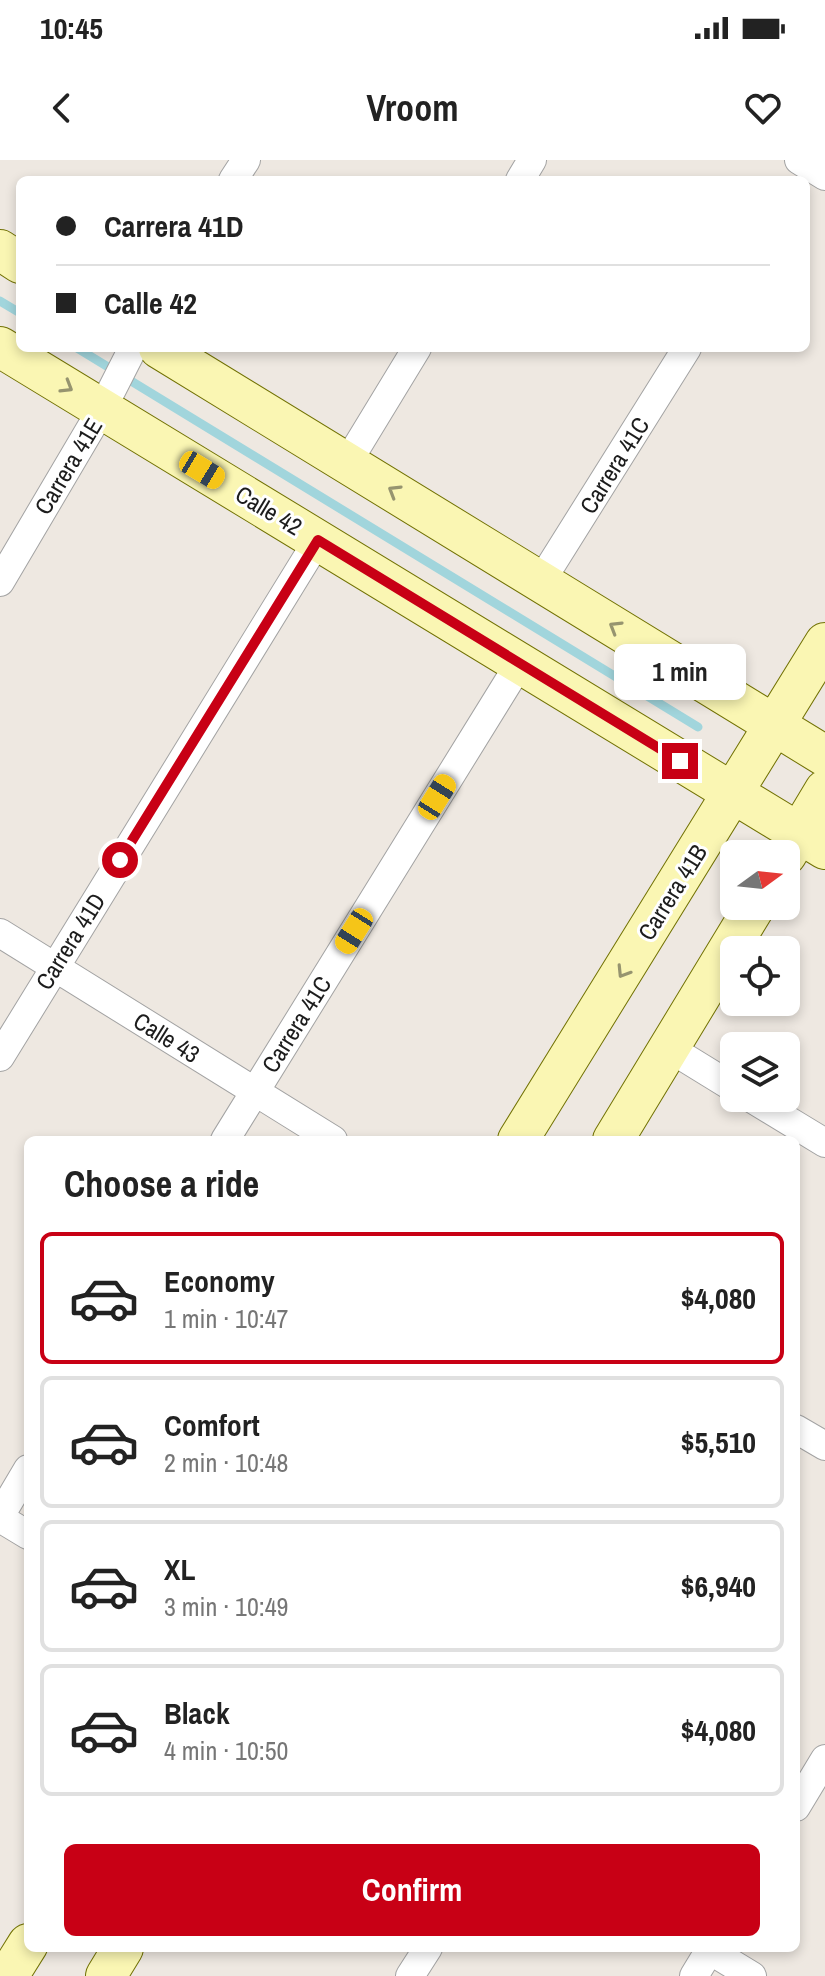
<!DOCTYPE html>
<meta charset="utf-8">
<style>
:root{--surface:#fff;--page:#f2f2f2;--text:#222;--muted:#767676;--line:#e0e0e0;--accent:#c80015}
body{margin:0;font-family:"Archivo Narrow",sans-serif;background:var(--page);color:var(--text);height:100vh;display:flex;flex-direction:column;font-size:30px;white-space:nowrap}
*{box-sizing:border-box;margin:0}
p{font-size:26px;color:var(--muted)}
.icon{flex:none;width:44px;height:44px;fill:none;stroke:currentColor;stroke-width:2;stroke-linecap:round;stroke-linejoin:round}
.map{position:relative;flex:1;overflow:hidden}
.sheet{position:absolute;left:24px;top:976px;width:776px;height:816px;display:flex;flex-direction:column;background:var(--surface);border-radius:12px;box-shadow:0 4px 12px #0003}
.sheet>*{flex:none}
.banner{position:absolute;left:16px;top:16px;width:794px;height:176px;border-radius:12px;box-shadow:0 4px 12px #0003;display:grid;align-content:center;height:176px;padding:0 40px;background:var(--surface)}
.needle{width:52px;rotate:75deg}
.controls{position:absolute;left:720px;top:680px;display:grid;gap:16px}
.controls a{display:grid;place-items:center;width:80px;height:80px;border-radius:12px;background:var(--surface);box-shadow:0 4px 12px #0003;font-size:40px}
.end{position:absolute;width:36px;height:36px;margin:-18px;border:10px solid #c80015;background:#fff;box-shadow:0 0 0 4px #fff}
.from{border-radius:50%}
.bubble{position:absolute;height:56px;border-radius:12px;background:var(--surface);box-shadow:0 4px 12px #0003;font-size:26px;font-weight:700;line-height:56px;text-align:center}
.car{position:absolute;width:24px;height:48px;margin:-24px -12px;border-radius:10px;box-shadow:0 0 6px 2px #0007;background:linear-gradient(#f5c518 24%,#345 0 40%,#f5c518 0 76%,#345 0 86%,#f5c518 0)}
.banner b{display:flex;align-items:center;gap:28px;height:76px;font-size:30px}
.banner b+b{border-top:2px solid var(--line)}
.banner i{width:20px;height:20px;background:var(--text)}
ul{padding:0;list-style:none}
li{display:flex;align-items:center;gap:24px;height:132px;margin:0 16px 12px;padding:0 24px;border:4px solid var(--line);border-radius:12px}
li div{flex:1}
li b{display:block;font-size:30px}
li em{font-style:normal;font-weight:700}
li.current{border-color:var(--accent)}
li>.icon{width:72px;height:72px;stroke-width:1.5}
h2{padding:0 40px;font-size:36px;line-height:96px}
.button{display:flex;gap:16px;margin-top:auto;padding:16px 40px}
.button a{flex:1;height:92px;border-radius:12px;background:var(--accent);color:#fff;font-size:32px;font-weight:700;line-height:92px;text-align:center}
.status{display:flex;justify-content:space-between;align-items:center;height:56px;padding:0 40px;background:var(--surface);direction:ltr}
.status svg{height:22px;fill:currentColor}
header{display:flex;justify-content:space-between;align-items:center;height:104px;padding:0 40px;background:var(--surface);font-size:36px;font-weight:700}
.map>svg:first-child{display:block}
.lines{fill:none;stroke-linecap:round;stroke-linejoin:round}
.stream{stroke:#a1d5dc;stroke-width:9}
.street-casing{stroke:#a3a3a3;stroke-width:30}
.secondary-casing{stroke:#727204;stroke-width:42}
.street{stroke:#fff;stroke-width:28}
.secondary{stroke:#faf6b3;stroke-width:40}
.oneway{stroke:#96946f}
.route{stroke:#c80015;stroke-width:10}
.labels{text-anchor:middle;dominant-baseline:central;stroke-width:6;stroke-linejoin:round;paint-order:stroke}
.street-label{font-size:24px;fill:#1c1c1c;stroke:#fff}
</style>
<div class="status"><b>10:45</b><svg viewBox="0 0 49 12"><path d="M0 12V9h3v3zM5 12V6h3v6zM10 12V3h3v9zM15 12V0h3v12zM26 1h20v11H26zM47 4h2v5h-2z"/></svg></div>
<header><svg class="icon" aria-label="back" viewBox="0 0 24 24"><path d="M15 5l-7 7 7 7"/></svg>Vroom<svg class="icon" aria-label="heart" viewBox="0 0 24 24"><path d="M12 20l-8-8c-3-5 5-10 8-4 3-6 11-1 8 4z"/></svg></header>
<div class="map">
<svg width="825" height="1816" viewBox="0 0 825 1816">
<rect width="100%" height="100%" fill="#eee8e1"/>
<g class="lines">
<path class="stream" d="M0,141l20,12
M77,188l621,379"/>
<g class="street-casing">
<path id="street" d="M799,0l26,16
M233,20l13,-20
M520,20l12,-20
M347,303l70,-115
M541,421l146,-233
M0,422l102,-173 31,-61
M0,773l333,207
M669,888l65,40
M0,897l318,-517
M751,938l74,45
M225,980l295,-477
M796,1269l29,17
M0,1356l28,-47
M0,1358l28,17
M796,1647l29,-48
M706,1788l46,28
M410,1816l18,-28
M694,1816l17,-28"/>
</g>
<g class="secondary-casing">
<path id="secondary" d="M0,90l20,13
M0,187l825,502
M159,188l666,408
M786,695l39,-65
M518,980l307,-497
M613,980l142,-234
M8,1816l20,-32
M106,1816l17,-28"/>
</g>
<use href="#street" class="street"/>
<use href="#secondary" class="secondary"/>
</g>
<defs><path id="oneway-chevron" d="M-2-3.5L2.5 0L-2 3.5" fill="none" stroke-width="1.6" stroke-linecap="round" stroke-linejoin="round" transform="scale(2)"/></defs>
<g class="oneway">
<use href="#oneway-chevron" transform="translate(67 227) rotate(31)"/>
<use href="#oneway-chevron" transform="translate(394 331) rotate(-149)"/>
<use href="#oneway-chevron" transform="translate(615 467) rotate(-149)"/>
<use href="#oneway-chevron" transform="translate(623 812) rotate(122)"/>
</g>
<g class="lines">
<path class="route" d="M120,700l198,-320 362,221"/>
</g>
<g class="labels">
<g class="street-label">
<text transform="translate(614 305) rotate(-58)">Carrera 41C</text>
<text transform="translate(68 306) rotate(-59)">Carrera 41E</text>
<text transform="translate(269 350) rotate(31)">Calle 42</text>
<text transform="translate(672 732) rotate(-58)">Carrera 41B</text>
<text transform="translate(70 781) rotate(-58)">Carrera 41D</text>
<text transform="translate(296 864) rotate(-58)">Carrera 41C</text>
<text transform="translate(167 877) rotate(32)">Calle 43</text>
</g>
</g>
</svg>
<div class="controls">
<a><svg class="needle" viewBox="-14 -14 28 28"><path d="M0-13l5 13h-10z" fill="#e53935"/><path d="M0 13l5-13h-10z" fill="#767676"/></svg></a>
<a><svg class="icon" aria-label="locate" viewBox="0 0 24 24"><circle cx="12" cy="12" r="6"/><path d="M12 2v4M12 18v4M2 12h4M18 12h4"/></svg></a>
<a><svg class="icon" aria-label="layers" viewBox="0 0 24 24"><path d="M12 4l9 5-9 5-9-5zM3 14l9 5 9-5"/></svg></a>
</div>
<i class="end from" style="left:120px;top:700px"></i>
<i class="end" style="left:680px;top:601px"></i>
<div class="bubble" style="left:614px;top:484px;width:132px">1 min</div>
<i class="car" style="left:202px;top:310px;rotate:121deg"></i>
<i class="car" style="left:437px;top:637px;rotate:32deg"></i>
<i class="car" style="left:354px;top:771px;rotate:212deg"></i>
<div class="banner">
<b><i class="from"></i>Carrera 41D</b>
<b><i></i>Calle 42</b>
</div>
<section class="sheet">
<h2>Choose a ride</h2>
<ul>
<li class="current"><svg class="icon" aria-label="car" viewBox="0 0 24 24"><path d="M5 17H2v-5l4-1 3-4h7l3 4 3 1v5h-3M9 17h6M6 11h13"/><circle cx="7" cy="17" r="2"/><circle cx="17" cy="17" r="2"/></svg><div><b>Economy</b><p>1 min · 10:47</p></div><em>$4,080</em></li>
<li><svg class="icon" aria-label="car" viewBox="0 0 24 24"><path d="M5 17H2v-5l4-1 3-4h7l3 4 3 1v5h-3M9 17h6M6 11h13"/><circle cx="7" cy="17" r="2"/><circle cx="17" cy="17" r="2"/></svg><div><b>Comfort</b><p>2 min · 10:48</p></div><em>$5,510</em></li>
<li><svg class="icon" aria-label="car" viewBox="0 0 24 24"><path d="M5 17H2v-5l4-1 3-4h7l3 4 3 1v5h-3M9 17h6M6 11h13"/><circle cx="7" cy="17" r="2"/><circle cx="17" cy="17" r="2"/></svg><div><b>XL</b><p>3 min · 10:49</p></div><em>$6,940</em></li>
<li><svg class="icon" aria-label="car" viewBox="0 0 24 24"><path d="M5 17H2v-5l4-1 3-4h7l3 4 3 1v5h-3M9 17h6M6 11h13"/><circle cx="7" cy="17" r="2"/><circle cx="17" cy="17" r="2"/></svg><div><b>Black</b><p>4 min · 10:50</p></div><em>$4,080</em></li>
</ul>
<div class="button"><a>Confirm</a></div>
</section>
</div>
